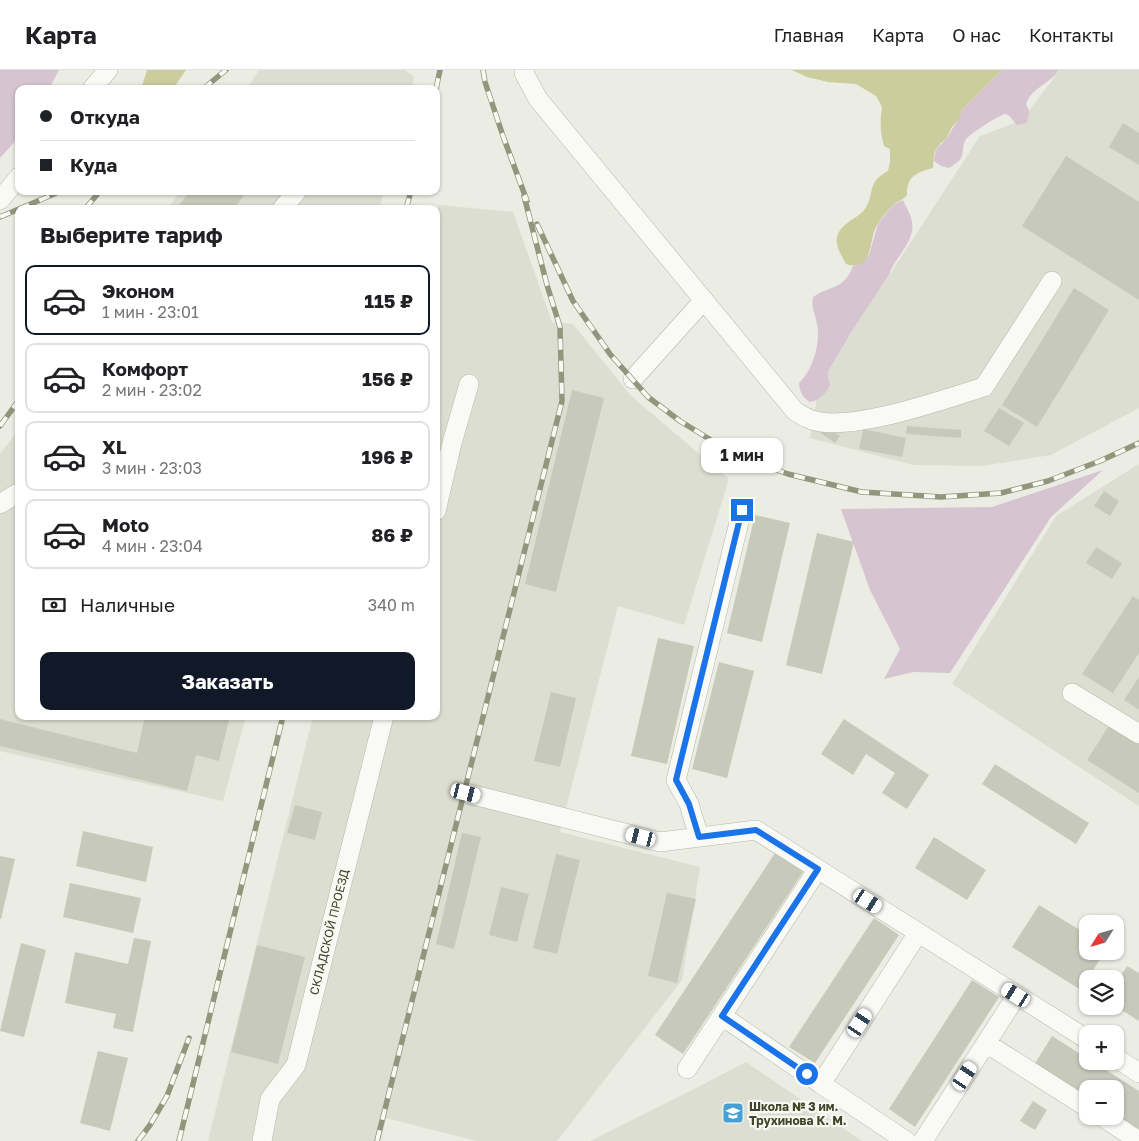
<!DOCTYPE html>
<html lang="ru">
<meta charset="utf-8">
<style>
:root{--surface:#fff;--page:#f2f2f2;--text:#202124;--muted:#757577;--line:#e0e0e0;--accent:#111827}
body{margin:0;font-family:"Golos Text",sans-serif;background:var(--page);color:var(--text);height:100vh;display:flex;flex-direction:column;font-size:19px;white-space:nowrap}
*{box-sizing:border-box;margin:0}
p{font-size:16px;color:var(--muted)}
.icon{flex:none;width:28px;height:28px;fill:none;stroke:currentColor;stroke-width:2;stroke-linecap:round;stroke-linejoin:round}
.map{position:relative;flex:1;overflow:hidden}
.panel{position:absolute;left:15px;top:135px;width:425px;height:515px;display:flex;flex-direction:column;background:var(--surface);border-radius:10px;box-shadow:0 1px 4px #0004}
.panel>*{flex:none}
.banner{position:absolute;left:15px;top:15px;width:425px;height:110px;border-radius:10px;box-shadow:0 1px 4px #0004;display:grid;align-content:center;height:110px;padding:0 25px;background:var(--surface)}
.needle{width:32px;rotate:233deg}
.fabs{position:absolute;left:1079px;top:845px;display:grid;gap:10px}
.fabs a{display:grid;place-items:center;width:45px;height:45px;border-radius:10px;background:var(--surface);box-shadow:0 1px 4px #0004;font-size:25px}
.end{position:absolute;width:22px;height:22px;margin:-11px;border:6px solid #1a73e8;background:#fff;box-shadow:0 0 0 2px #fff}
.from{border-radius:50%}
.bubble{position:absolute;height:35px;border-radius:10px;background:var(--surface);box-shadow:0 1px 4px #0004;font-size:16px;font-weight:700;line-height:35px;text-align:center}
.car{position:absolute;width:15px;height:30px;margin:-15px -8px;border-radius:6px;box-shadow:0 0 4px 1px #0007;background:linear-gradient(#fff 24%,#345 0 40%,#fff 0 76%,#345 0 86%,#fff 0)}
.banner b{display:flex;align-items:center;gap:18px;height:48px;font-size:19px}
.banner b+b{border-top:1px solid var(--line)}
.banner i{width:12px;height:12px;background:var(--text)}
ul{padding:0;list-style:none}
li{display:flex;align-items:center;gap:15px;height:70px;margin:0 10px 8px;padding:0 15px;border:2px solid var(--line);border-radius:10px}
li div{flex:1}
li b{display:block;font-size:19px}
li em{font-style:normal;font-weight:700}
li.on{border-color:var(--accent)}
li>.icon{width:45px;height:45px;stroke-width:1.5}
h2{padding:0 25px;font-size:22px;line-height:60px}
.pay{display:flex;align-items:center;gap:12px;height:55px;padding:0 25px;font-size:19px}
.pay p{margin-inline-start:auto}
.primary-button{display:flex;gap:10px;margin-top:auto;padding:10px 25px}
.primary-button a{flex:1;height:58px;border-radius:10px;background:var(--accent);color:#fff;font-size:20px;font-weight:700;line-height:58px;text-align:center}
header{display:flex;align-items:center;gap:30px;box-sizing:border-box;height:70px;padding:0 25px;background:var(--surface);border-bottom:1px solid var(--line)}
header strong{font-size:24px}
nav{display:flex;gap:28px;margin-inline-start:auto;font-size:18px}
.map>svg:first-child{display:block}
.built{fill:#dcded1}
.green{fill:#d6c4d1}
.water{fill:#cccd9d}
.building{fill:#c7caba}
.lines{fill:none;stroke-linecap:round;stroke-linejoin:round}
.minor-casing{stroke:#b5b7a8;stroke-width:20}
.minor{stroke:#f9faf6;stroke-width:19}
.rail-casing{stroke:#93967c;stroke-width:5.5}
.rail{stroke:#f8f9f3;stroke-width:4;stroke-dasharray:11;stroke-linecap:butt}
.route{stroke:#1a73e8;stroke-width:6}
.labels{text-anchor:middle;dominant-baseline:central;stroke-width:4.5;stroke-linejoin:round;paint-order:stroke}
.street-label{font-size:12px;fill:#41452a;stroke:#f8f9f3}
.poi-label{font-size:12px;font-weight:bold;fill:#41452a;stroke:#f8f9f3;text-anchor:start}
</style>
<header>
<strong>Карта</strong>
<nav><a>Главная</a><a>Карта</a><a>О нас</a><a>Контакты</a></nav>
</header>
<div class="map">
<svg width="1139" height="1071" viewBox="0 0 1139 1071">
<rect width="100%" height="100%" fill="#ebece3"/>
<path class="built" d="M259,0h146l9,7 -3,12h-164z
M1060,0h79v338l-88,47 -69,11 -69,-1 -103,-27 13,-74 48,-78 10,2 99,-152 41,-15z
M180,121h204l-5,18h-211z
M439,135l74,7 39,110 21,2 58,72 98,83 -45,146 -66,-19 -58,226 140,35 -18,113 -125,161h-80l-91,-23 -5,23h-173l105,-425h123v-499z
M19,359v287h227l-23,85 -223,-50v-297z
M1139,394v342l-187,-122 104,-168z
M746,992l116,79h-272l110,-55z"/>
<path class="green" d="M0,0h59l-10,19h-30v48l-19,21z
M1002,0h57c-9,14 -27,17 -33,34l3,7 -2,12 -10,2c-3,-3 -7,-10 -11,-11 -6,0 -36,20 -40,25 -4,6 -2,13 -5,19 -2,4 -9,8 -12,10l-8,-2 -7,-5c1,-16 7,-14 14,-25 4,-6 11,-18 13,-25z
M903,130c3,7 8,14 9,22 4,19 -18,36 -23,53l-36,54 -25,42v7l2,7c-4,9 -12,16 -20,17 -8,-5 -10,-10 -11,-19 14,-13 22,-41 18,-59 -2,-11 -6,-16 -4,-27 18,-12 31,-7 40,-31l6,-1 10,-10 9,-31 14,-18z
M1103,400l-52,47 -101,156 -37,-1 -29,7 16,-30 -30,-59 -29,-81 151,-2z"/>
<path class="water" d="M147,0h39l-13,19h-32z
M792,0h210l-41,41 -1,6 -8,10 -6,12 -5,4 -4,5 -3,6 -1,14c-15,4 -27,8 -26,27 -4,5 -10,7 -15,11 -5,5 -11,13 -15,19 -9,15 -3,48 -31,39 -4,-8 -11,-18 -9,-26 2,-14 20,-19 27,-28 12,-15 1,-27 24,-39l2,-9v-13l-6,-3c-4,-14 -4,-25 -2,-39l-6,-11 -20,-12 -28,-2 -21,-5z"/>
<path class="building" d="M1123,53l16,10v32l-30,-18z
M1066,86l73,46v98l-117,-74z
M190,121h57l-13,18h-58z
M1074,218l35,22 -72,117 -35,-22z
M572,320l32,8 -48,194 -31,-8z
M999,338l25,15 -15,23 -25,-15z
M824,355l16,11 -5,7 -16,-11z
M907,356l54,4v8l-55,-4z
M863,359l43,9 -4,19 -43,-8z
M1104,421l15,10 -9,15 -16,-10z
M755,445l35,8 -28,119 -35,-9z
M817,463l37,9 -32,132 -36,-9z
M1096,477l26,16 -10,16 -26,-16z
M1133,526l6,4v53l-26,40 -31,-19z
M658,568l36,8 -27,118 -36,-8z
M719,592l35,9 -27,107 -35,-9z
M1139,607v33l-15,-10z
M551,622l25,6 -16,69 -26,-6z
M145,646h85l-11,45 -23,-6 -9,36 -187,-45v-27l137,34z
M844,649l85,56 -22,34 -25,-16 13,-20 -29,-19 -13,21 -32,-21z
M1110,654l29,18v51l-52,-33z
M995,694l94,59 -13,21 -94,-60z
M295,735l27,7 -7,28 -28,-7z
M83,761l70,16 -7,35 -70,-16z
M462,763l19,4 -27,112 -18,-5z
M934,767l52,33 -19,30 -52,-32z
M775,783l28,19 -120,182 -28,-19z
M556,784l24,6 -23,94 -24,-6z
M0,786l15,3 -14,60h-1z
M70,813l71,15 -8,35 -70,-16z
M501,817l28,7 -12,48 -28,-7z
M667,823l29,6 -19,84 -29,-7z
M1039,835l49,30v16h17l-24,39 -69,-43z
M874,848l25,17 -84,128 -26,-16z
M134,868l17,3 -18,91 -20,-4 3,-14 -51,-11 10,-51 53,12z
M21,873l25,7 -22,87 -24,-6z
M257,875l48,12 -27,107 -47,-12z
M1127,896l12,7v48l-24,-15v-21z
M972,910l27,17 -84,130 -26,-18z
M1052,966l36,23v2h4l47,30v41l-24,-16v-27h-27v10l-54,-34z
M98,981l30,7 -18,73 -30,-8z
M1033,1031l14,9 -12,20 -15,-9z"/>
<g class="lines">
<g class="minor-casing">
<path id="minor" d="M524,0v3l14,26 257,312c5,3 11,7 17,9 39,13 132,-21 172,-33l68,-106
M92,19l16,-19
M0,130l19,-23
M282,139l15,-18
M633,309l71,-79
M0,434l16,-10 3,-1
M436,441l16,-68 17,-59
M1072,623l67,41
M466,723l194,49 96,-12 332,210
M699,767l-10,-33 -13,-24 66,-270
M722,946l99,68
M986,973l102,65
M1115,987l24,16
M687,999l131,-200
M1101,1046l38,25
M262,1071l8,-42 26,-34 88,-349
M906,1071l-85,-57 97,-151
M923,1071l94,-146"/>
</g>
<use href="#minor" class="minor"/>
<g class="rail-casing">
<path id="rail" d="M483,0l2,12 18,54 24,65
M203,19l23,-19
M436,19l4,-19
M19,139l42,-18
M85,139l15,-18
M406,139l5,-18
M0,147l19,-8
M537,154l36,77 37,53 38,43 32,24 39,24 44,20 25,9 74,18 79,5 60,-4 47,-12 52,-20 39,-18
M0,356l19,-26
M138,1071l12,-16 17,-29 22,-58
M179,1071l104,-425
M377,1071l185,-740 -2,-74 -13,-42 -23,-89"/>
</g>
<use href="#rail" class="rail"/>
</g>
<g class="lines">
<path class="route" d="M742,440l-66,270 13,24 10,33 57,-7 62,39 -96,147 85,58"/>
</g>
<defs>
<g id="school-square" transform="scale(1.125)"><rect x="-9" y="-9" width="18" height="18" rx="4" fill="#44a0d5" stroke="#f8f9f3"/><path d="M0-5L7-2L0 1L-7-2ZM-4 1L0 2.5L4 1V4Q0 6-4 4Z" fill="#fff"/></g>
</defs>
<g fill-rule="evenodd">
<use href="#school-square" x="733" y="1043"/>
</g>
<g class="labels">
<g class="street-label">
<text transform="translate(329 862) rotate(-76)">СКЛАДСКОЙ ПРОЕЗД</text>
</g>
<g class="poi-label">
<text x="749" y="1036">Школа № 3 им.<tspan x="749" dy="14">Трухинова К. М.</tspan></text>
</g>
</g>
</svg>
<div class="fabs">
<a><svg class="needle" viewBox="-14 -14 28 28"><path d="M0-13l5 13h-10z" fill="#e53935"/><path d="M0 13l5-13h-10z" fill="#757577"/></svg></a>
<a><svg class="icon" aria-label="layers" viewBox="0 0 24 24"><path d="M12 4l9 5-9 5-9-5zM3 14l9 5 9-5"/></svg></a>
<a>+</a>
<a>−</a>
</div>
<i class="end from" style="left:807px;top:1004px"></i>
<i class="end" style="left:742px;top:440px"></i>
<div class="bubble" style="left:701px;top:368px;width:82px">1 мин</div>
<i class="car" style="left:466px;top:723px;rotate:104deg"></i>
<i class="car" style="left:641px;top:767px;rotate:284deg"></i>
<i class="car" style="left:868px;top:831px;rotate:122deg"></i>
<i class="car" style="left:1016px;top:925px;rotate:302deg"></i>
<i class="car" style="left:860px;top:953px;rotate:33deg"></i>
<i class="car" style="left:965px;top:1006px;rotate:33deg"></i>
<div class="banner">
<b><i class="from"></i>Откуда</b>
<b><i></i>Куда</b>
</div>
<section class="panel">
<h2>Выберите тариф</h2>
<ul>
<li class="on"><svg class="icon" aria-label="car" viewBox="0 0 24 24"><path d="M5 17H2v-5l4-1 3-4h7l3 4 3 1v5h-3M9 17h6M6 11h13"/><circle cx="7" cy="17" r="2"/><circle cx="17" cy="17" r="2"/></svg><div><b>Эконом</b><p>1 мин · 23:01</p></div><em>115 ₽</em></li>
<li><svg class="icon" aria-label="car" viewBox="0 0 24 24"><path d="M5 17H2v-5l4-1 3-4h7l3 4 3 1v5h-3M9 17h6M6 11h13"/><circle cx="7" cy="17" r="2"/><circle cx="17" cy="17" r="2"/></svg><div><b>Комфорт</b><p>2 мин · 23:02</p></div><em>156 ₽</em></li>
<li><svg class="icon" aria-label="car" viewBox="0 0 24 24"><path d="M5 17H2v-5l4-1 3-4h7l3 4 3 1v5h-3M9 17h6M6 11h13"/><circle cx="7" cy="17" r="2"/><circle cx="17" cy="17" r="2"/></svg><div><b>XL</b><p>3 мин · 23:03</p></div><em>196 ₽</em></li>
<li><svg class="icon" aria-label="car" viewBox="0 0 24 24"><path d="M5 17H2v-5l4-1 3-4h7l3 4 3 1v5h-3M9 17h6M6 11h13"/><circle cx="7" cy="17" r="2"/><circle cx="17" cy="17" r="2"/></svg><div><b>Moto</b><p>4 мин · 23:04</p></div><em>86 ₽</em></li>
</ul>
<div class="pay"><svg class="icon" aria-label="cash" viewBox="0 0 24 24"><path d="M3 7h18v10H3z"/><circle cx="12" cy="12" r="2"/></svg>Наличные<p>340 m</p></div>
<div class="primary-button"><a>Заказать</a></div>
</section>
</div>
